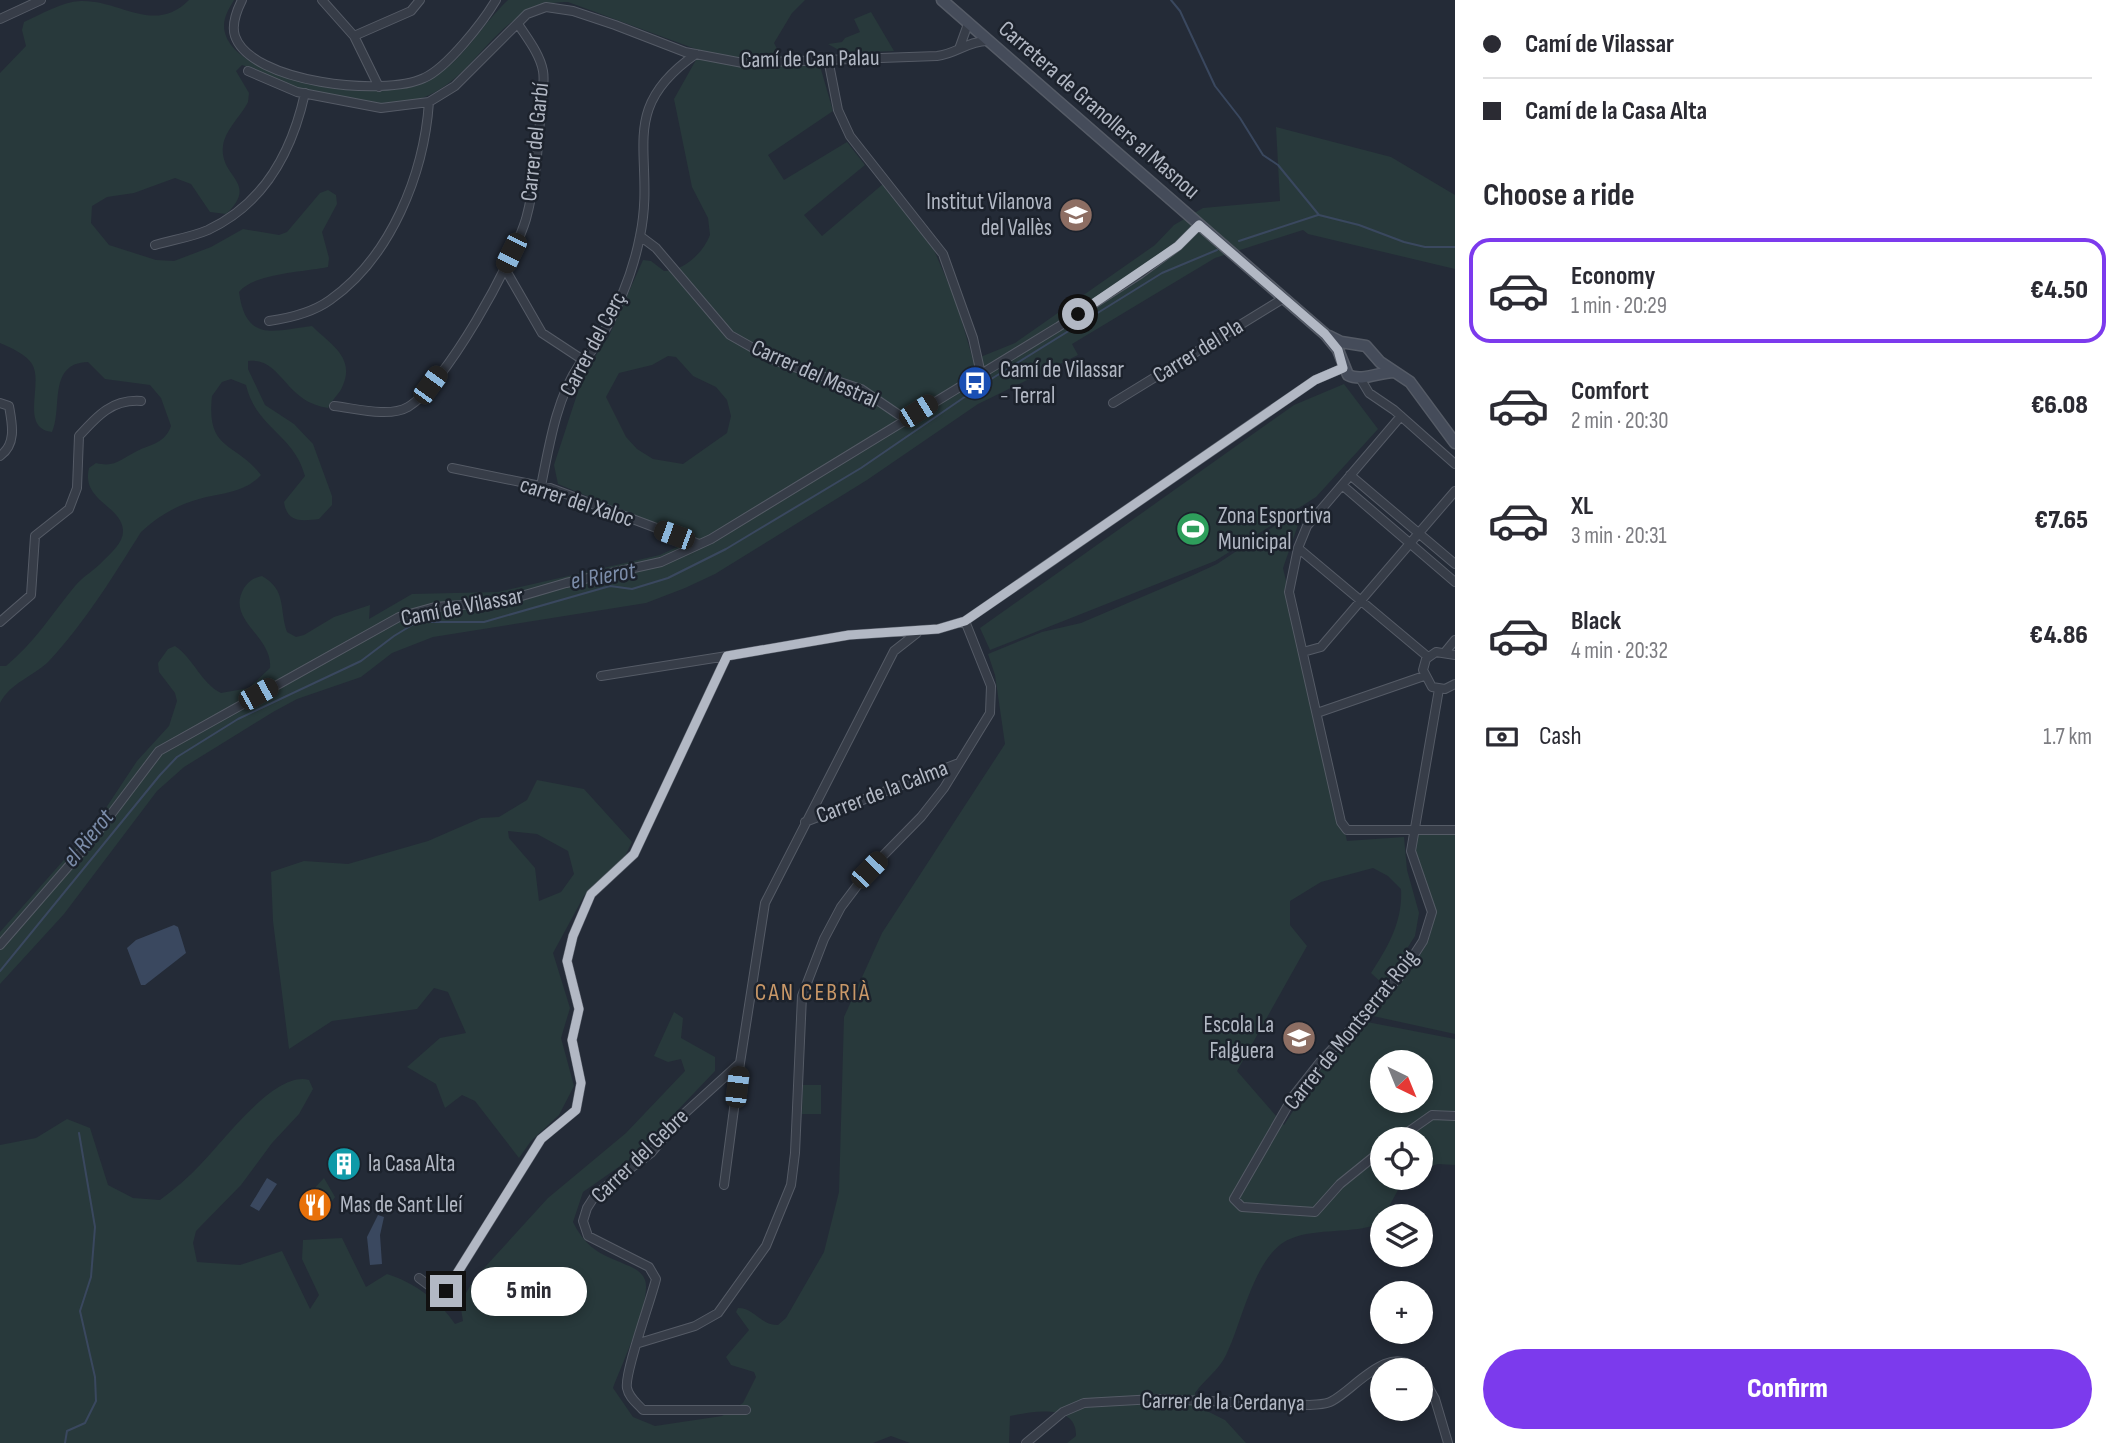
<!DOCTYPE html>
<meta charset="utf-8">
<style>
:root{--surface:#fff;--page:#f2f2f3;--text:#2b2b33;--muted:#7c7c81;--line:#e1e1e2;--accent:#7c3aed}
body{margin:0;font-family:"Sofia Sans Condensed",sans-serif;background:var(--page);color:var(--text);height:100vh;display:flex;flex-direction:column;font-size:26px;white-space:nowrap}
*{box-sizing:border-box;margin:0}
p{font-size:23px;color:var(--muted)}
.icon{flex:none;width:38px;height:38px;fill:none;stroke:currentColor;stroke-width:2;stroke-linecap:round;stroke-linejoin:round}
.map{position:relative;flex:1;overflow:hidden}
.details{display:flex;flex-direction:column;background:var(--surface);width:665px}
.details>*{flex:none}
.top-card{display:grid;align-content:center;height:154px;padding:0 28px;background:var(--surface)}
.needle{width:46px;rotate:137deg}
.buttons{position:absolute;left:1370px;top:1050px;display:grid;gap:14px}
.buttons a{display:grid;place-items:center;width:63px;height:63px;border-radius:50%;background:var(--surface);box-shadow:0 4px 10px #0003;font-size:35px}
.end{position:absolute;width:32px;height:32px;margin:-16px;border:9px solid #b2b8c4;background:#111;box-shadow:0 0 0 4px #111}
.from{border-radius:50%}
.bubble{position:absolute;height:49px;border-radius:24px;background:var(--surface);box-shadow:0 4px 10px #0003;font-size:23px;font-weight:800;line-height:49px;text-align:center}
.car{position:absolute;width:21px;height:42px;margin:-21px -10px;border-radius:9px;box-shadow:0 0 5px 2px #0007;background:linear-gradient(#222 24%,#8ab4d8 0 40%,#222 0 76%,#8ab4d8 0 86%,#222 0)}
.top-card b{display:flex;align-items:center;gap:24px;height:66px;font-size:26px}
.top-card b+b{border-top:2px solid var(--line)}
.top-card i{width:18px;height:18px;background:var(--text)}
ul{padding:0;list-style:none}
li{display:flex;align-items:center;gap:21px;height:105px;margin:0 14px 10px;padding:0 14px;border:4px solid transparent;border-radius:21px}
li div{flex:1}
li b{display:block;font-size:26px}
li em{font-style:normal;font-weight:800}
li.on{border-color:var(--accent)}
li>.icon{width:63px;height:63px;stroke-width:1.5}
h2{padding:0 28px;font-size:32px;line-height:84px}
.pay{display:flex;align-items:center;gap:18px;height:77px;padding:0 28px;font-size:26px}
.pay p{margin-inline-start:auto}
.cta{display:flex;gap:14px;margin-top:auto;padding:14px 28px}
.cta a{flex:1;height:80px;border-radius:42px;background:var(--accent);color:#fff;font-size:28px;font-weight:800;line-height:80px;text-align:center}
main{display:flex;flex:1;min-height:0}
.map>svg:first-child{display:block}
.green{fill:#28393b;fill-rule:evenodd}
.water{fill:#3a485f}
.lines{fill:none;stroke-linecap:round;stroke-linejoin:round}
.stream{stroke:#3a485f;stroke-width:2}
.minor-casing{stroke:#555b66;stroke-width:10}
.secondary-casing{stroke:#555b66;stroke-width:13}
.minor{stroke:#373d48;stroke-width:8}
.secondary{stroke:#454c5a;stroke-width:10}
.route{stroke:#b2b8c4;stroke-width:9}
.labels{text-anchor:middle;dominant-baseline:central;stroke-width:5;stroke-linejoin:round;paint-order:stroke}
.street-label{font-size:23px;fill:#b2b8c4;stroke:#1c222c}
.poi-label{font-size:23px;fill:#b2b8c4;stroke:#1c222c;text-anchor:start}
.water-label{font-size:24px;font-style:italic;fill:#7c8daa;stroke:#1c222c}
.neighbourhood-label{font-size:24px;letter-spacing:2px;fill:#c99868;stroke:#1c222c}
</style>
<main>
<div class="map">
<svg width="1455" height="1443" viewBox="0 0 1455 1443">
<rect width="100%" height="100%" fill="#242b37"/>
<path class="green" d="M189,0h45c-4,7 -10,16 -10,25 -1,56 157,76 197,59 41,-18 56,-55 87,-84h297l-13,13 -18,30 11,21 35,2 13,45 -65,44 16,25 63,-38 18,23 -61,50 18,21 61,-52 48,59 25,58 17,59 42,-17 140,-98 19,-20 29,-17 77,-7 -4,-74 115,30 64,38v74l-147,-35 -5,-4 -88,28 -143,86 6,11 -100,49 -111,76 -152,94 -30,14 -39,15 -213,34 -41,16 -31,24 -64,22 -24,13 -89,55 -27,24 -93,123 -64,70v-52l94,-106 43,-65 32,-35 8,-25 -2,-8 -16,-21 -1,-9 10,-14 7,-3c19,13 26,37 46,47l28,-5 21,-20c3,-32 -45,-48 -26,-80 5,-7 9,-10 18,-12 25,14 17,33 25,56l9,5 8,-2 30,-18 36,-12 -1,14 43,-25 86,-2 162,-37 21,-10 5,-8 -128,-53 -4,-19 30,-92 25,-37 34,-76 8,1 13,10c20,0 39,-18 46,-36l-2,-17 -16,-31 -18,-88 27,-48 -133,-49c-73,-2 -91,85 -156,99 -29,6 -83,-2 -111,-11 -20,-6 -38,-19 -59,-25l-6,6 13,22 -1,9c-7,14 -23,28 -25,44 -4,32 37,36 3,68l-16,-2 -19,-28 -16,-6 -41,15 -27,4 -15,9 -1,17 18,22 47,15 18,1 37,-14 32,-18 36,6 8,-3 33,-39 8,-3 8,5 1,9 -15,28 7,26 -1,9c-23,5 -74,6 -89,25 7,52 36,38 73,34 18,18 43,31 31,59 -3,9 -11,14 -15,23 -44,-6 -46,-51 -80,-47v8l17,36 29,19 19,20 19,52v9l-13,14c-17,2 -32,4 -35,-17l21,-26c-11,-42 -49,-48 -59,-91l-15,-6 -9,3 -10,14c-6,56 23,45 49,79 -16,18 -40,18 -62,24 -22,6 -41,17 -58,33 -27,43 -57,92 -92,129 -16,16 -38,21 -49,42v-37h6c28,-23 46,-52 69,-80 8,-10 20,-16 28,-25 8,-8 21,-19 20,-31 -2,-25 -42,-29 -34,-62l7,-5c19,5 25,-4 41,-12 15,-7 28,-8 34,-25l-10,-28 -11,-13 -45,-6 -17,-17c-41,1 -25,47 -36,70 -33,-4 -8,-49 -20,-68 -5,-9 -22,-17 -32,-21v-270l26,-27 -4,-16 2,-8c18,-8 37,-20 57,-21 40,-1 73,34 108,-1zM668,356l8,1 17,19 23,11 11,13 4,16 -4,17 -44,31 -30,-5 -16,-10 -11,-12 -20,-40 13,-24 33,-8z
M871,12l23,39 -50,2 -16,-9 14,-2 3,-4 15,-6 -6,-13z
M1344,384l34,45 -62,68 -101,64 -225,89 -10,-22 314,-223z
M1291,515l7,10 -15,43 64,273 57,-4 3,33 12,43 -4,23 -31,49 -13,-12c17,-26 32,-52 30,-84l-13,-13 -15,-8 -52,14 -31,19v24l17,21 -70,125 47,54 33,-51 50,-52 88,17v126l-17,-1 -17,5v-30h-39v39h27l-11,12 -18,33c-28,12 -62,4 -90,16 -36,15 -48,85 -64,116 -7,15 -22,25 -31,38l2,13 28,14 21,23h-179l9,-7c1,-34 -46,-24 -66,-20l-1,27h-99l-19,-7 -18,7h-873v-298l36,-7 31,-19 23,9 18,57 25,13 27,2c15,-11 29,-23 41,-36 22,-22 74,-94 108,-84l4,9 -14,25 -27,29 -31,42 -45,46 -3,12 4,19 43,3 42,-14 28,58 9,-14 -17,-36 1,-19 39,-2 24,49 21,-13c26,8 53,27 68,50l8,-3 -3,-18 15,-25 73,-80 78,-65 59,-62 -4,-12 -13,3 -14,-6 20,-44 9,6 -2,20 34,19v14l-82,86 -50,35 -10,30c11,22 23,31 47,40 10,5 21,7 25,18 7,20 -24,86 -32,108l20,29 22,9 67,-10 21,-13 13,-26 -2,-5 -23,-7 -5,-8 23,-27 -13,-18 2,-4c17,0 23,18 40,17l8,-7 38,-66 15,-60 5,-175 38,-84 123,-189 -10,-69 -7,-21 54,-22 39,-9 110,-47 26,-12zM1382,1062h39v39h-39z
M537,780l47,9 48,53 -11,22 -37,32 -31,57 17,55 -9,30 13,48 -15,29 -28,26 -12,17 -44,-57 -13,-6 -17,13 -9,-24 -29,-17 33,-29 26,-5 -18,-41 -14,-4 -17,21 -85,12 -43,28 -16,-128 -2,-49 33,-11 44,3 80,-23 53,-23 18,-1 28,-17zM508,831l29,3 31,17 6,23 -13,18 -22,9 -4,-33 -26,-30z
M1423,829l32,1v204l-82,-18c19,-23 64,-71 60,-102 -3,-29 -20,-50 -19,-80z
M803,1085h18v29h-19z
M324,1178l11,19 -7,10 -18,-14z"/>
<path class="water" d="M174,925l4,2 8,26 -41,32h-4l-14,-37 9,-8z
M267,1178l10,6 -18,27 -9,-5z
M378,1215l6,2 -4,18 2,29 -12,1 -3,-28z"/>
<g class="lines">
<path class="stream" d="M1171,0l9,11 35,75 25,32 23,37 15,10 41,50 40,10 45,17 21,5h30
M1239,241l79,-26
M0,971l160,-196 17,-18 61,-38 123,-58 33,-25 23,-14h67l126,-36 22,3 36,-11 58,-29 135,-81 127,-87 174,-108 55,-23
M65,1443l2,-12 18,-8 11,-22 -1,-24 -15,-66 11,-34 4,-50 -16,-94"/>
<g class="minor-casing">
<path id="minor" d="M242,0c-5,10 -11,24 -7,36 16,47 149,61 189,42 23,-10 59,-56 72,-78
M322,0l32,36 25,51
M0,19l41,-19
M354,36l57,-25 9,-11
M959,49l9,-25
M828,59l10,51 12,26 93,118 30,84 8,36
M248,71l49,21 84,16 48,-6 26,-16 72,-72 19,-7 27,4 42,14 70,27 58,11 194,-7c19,-2 31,-15 50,-15
M640,236l16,12 74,87 46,26 85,28 44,30
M155,245c17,-5 37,-8 53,-15 56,-26 84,-78 97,-137
M504,267l38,66 41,27
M269,321c21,-3 43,-8 61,-21 61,-43 94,-126 99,-198
M1360,378l9,15 25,17 61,54
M0,403l9,3c3,17 8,38 -9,50
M1113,403l171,-105
M334,406c20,2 55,12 74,1 38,-23 105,-145 118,-188 10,-37 12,-73 15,-111 1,-11 4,-26 2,-37 -3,-17 -16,-33 -25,-47
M1401,416l-94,110 -9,22 -9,44 52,230 6,8h108
M452,468l98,20 149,56
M1350,475l105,89
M1342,485l113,97
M541,486c8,-39 15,-87 38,-121 4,-6 10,-10 14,-16 22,-31 40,-76 47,-113 17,-81 -26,-125 56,-182
M1298,548l130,109
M0,622l31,-27 4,-59 34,-27 8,-21 2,-52c18,-20 33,-37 62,-35
M1446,651l9,-11
M1303,652l18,-5 134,-156
M1455,655l-19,-3 -10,7 -3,11 9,17 13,2 10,-5
M601,676l126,-20
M1317,713l107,-37
M805,822l154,-59
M0,945l93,-107 66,-87 240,-134 36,-10 66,-5 65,-19 95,-21 50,-23 347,-212 82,-53 38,-28 21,-21
M1398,1139l34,-24 23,1
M1382,1150l-42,34 -25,28 -73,-5 -8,-8 60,-104 26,-33 81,-87 22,-34 9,-29 -21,-61 28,-162
M724,1185l16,-122
M419,1278l16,12 11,1 95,-152 35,-29 5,-27 -9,-43 7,-31 -12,-48 6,-25 18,-42 43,-40 93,-198 122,-21 89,-6 27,-8 350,-241 28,-12
M639,1343l56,-17 23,-13 48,-67 25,-61 4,-32 7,-157 22,-57 17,-32 28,-37 52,-53 23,-29 46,-75 1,-27 -26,-65
M1421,1374l14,25 13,44
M746,1410h-103c-6,-7 -14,-12 -16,-22 -3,-15 24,-88 29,-109l-7,-12 -61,-31 -5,-15 4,-13 9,-14 55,-41 34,-40 55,-50 25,-160 129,-252 23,-18
M1026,1443l37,-31 21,-9 71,-4 155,6c7,-1 16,0 22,-4 23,-12 57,-59 85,-31"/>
</g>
<g class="secondary-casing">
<path id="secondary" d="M942,0l383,334 13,16 10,25c14,7 31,-3 46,-3
M1329,336l12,6 25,4 14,16 30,20 45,61"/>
</g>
<use href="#minor" class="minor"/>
<use href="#secondary" class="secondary"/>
</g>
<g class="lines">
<path class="route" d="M446,1291l95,-152 35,-29 5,-27 -9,-43 7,-31 -12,-48 6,-25 18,-42 43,-40 93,-198 122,-21 89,-6 27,-8 350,-241 28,-12 -5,-18 -13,-16 -126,-109 -21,21 -100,68"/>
</g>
<defs>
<g id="school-disc" transform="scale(1.75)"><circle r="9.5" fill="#8d6e63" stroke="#1c222c"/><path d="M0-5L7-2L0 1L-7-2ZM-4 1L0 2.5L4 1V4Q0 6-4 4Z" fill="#fff"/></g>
<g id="bus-disc" transform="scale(1.75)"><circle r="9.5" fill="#1a4fb4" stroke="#1c222c"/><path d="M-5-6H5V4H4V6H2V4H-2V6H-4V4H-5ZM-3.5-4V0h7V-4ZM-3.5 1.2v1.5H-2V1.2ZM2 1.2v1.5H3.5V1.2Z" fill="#fff"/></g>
<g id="stadium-disc" transform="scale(1.75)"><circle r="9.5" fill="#2e9e5b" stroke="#1c222c"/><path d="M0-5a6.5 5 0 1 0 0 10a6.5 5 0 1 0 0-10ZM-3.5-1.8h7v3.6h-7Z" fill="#fff"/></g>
<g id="building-disc" transform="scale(1.75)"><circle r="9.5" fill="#0f9aa8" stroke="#1c222c"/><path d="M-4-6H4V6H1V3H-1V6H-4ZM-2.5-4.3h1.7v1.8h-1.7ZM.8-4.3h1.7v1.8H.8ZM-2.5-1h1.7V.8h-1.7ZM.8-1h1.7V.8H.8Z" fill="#fff"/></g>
<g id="restaurant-disc" transform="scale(1.75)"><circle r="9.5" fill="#e8710a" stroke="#1c222c"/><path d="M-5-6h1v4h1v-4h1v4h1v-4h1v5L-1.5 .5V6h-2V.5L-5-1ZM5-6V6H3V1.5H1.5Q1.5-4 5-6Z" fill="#fff"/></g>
</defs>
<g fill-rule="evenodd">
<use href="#school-disc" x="1076" y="215"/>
<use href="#bus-disc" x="975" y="383"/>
<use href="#stadium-disc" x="1193" y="529"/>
<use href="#school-disc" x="1299" y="1038"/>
<use href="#building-disc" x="344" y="1164"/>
<use href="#restaurant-disc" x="315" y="1205"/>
</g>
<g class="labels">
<g class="street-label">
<text transform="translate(810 59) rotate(-1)">Camí de Can Palau</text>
<text transform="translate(1099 110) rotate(41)">Carretera de Granollers al Masnou</text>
<text transform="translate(535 142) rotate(-84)">Carrer del Garbí</text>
<text transform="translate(593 344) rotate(-62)">Carrer del Cerç</text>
<text transform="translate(1198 351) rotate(-32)">Carrer del Pla</text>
<text transform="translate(815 374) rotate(24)">Carrer del Mestral</text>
<text transform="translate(577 502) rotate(18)">carrer del Xaloc</text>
<text transform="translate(462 607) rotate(-11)">Camí de Vilassar</text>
<text transform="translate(882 792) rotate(-21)">Carrer de la Calma</text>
<text transform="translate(1351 1030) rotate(-51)">Carrer de Montserrat Roig</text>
<text transform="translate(640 1156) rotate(-44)">Carrer del Gebre</text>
<text transform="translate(1223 1402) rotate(1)">Carrer de la Cerdanya</text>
</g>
<g class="poi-label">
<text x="1052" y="202" text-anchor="end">Institut Vilanova<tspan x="1052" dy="26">del Vallès</tspan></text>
<text x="1000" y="370">Camí de Vilassar<tspan x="1000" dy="26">- Terral</tspan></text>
<text x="1218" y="516">Zona Esportiva<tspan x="1218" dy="26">Municipal</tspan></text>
<text x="1274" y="1025" text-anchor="end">Escola La<tspan x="1274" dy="26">Falguera</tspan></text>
<text x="368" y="1164">la Casa Alta</text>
<text x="340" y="1205">Mas de Sant Lleí</text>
</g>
<g class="water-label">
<text transform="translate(603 576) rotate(-10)">el Rierot</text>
<text transform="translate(88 838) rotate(-51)">el Rierot</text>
</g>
<g class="neighbourhood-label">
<text x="813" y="992">CAN CEBRIÀ</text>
</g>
</g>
</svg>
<div class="buttons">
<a><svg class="needle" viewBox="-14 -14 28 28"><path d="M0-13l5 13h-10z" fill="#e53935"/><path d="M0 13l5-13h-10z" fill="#7c7c81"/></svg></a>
<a><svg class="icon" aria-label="locate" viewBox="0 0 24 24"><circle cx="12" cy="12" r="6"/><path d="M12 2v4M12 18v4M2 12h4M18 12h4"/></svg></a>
<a><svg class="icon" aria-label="layers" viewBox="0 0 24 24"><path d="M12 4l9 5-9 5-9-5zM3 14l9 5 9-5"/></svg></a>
<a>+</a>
<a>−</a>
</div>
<i class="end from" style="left:1078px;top:314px"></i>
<i class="end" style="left:446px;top:1291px"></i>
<div class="bubble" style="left:471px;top:1267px;width:116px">5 min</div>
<i class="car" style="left:511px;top:253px;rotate:206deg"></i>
<i class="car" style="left:430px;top:385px;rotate:36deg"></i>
<i class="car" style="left:918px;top:411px;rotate:58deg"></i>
<i class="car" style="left:674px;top:535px;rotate:290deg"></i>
<i class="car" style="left:258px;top:694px;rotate:61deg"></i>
<i class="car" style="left:869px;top:870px;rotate:44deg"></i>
<i class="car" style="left:737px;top:1087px;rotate:7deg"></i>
</div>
<section class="details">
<div class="top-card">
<b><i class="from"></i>Camí de Vilassar</b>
<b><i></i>Camí de la Casa Alta</b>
</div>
<h2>Choose a ride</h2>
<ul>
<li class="on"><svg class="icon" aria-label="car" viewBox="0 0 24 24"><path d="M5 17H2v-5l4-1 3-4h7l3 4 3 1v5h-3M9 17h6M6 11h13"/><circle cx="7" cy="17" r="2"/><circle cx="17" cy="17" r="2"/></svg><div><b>Economy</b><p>1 min · 20:29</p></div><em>€4.50</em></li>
<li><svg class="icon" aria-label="car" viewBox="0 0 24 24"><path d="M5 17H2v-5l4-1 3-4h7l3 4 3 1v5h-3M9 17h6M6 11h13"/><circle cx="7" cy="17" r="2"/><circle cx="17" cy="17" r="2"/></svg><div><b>Comfort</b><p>2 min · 20:30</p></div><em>€6.08</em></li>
<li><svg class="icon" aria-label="car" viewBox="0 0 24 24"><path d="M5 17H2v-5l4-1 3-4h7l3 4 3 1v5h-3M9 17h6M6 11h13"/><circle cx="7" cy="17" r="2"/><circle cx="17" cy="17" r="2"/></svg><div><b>XL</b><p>3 min · 20:31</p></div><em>€7.65</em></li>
<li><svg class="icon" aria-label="car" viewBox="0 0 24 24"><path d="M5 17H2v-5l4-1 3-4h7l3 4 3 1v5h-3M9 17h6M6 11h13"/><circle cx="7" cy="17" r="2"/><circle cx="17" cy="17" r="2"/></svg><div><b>Black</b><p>4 min · 20:32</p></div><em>€4.86</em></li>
</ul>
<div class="pay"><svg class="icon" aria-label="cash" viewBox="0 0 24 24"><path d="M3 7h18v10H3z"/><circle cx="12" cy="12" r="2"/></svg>Cash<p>1.7 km</p></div>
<div class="cta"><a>Confirm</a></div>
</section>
</main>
